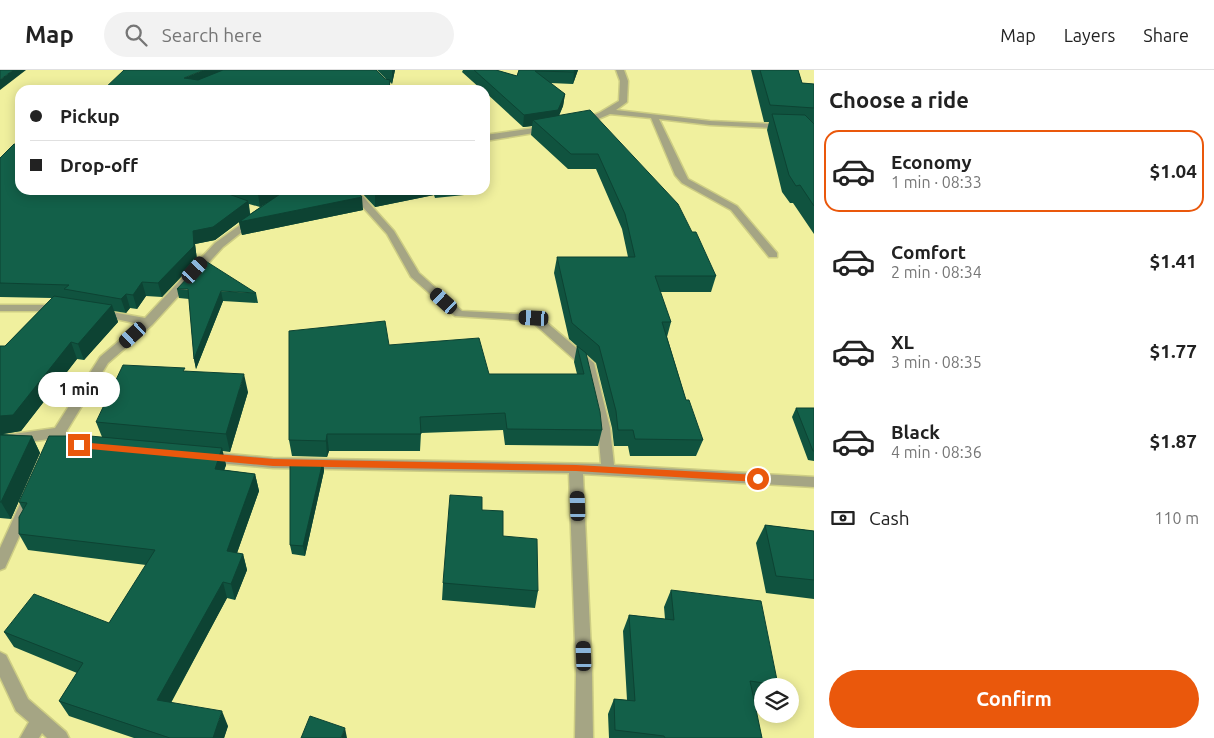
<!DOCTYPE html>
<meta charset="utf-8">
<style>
:root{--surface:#fff;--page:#f2f2f2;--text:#222;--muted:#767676;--line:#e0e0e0;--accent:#ea580c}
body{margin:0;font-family:Ubuntu,sans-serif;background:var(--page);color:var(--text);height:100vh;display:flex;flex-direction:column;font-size:19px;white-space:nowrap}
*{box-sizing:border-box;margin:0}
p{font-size:16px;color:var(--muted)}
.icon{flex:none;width:28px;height:28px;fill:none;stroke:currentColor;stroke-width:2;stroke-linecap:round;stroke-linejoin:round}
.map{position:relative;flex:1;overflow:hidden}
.panel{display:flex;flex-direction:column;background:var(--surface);width:400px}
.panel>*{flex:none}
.hud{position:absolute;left:15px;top:15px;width:475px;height:110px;border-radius:15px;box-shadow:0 2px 12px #0003;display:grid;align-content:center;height:110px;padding:0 15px;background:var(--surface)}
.controls{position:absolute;left:754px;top:608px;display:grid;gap:10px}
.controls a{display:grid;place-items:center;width:45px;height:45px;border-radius:50%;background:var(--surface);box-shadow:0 2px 12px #0003;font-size:25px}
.end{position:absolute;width:22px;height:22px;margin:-11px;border:6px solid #ea580c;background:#fff;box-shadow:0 0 0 2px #fff}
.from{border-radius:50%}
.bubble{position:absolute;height:35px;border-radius:18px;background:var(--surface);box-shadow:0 2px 12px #0003;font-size:16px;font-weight:600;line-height:35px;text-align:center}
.car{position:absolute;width:15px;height:30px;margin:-15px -8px;border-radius:6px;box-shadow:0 0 4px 1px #0007;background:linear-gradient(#222 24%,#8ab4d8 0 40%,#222 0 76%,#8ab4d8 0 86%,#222 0)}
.hud b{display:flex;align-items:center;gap:18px;height:48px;font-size:19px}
.hud b+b{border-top:1px solid var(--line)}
.hud i{width:12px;height:12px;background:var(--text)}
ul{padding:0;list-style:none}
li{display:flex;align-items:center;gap:15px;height:82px;margin:0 10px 8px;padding:0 5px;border:2px solid transparent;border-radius:15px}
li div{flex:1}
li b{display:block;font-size:19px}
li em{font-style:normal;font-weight:600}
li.selected{border-color:var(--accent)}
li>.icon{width:45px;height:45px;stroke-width:1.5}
h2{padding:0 15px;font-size:22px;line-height:60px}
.pay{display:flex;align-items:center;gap:12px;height:55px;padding:0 15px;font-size:19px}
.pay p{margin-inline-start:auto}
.button{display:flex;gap:10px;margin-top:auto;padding:10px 15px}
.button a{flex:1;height:58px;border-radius:30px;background:var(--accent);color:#fff;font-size:20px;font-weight:600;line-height:58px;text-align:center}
header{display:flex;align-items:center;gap:30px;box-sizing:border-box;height:70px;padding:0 25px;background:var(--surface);border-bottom:1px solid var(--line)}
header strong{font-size:24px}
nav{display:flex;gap:28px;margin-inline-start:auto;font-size:18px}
.search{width:350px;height:45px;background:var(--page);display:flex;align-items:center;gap:12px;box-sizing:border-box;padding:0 18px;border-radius:28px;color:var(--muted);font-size:19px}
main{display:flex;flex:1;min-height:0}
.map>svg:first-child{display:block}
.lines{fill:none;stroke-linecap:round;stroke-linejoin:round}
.minor-casing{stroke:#cdcd84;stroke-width:3}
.minor{fill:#a5a584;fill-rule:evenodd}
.wall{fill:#10533f;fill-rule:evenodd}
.shaded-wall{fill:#0d4333}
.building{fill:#136049;stroke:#0d4333}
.route{fill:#ea580c}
</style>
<header>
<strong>Map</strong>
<div class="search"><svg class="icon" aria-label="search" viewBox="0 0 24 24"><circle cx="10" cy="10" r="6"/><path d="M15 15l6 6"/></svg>Search here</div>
<nav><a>Map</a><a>Layers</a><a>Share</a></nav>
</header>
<main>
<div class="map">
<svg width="814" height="668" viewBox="0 0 814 668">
<rect width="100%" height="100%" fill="#f0f09e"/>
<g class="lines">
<g class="minor-casing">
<path id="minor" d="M616,0h8l4,11 -1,21 -11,8 94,11 104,5v4l-104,-5 -51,-6 29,60 49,27 40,47v4h-8l-38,-47 -49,-27 -7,-8 -24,-57 -41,-4 -26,11h-6v-4l21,-8 20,-12 1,-20z
M549,56h3v4l-67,11v-6z
M356,121l3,1 35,39 25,42 43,38 76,4 56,48 16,65 4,37 200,12v10l-231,-13 9,200 1,64h-18l1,-64 -7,-201 -296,-5 -66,-6 -5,-1 -2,-4 2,-4 5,-1 66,6 328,6 -3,-36 -14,-60 -53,-47 -76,-5 -44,-39 -24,-43 -36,-40z
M254,145l3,1v4l-34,27 -71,78 -44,38 -42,69 17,10 2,3 -2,3h-10l-12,-7 -6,4 -5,-2 -1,-4 -49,7v-10l55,-8 45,-71 39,-33 -42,-9 -2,-2 2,-2 4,-1 44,8 70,-75z
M0,235h59l6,3 -6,3h-59z
M26,430l5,2 2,4 -28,62 -5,2v-22l21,-46z
M0,582l6,3 22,44 38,33 3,6h-22l-5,-5 -3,5h-19l9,-16 -13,-11 -16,-34z"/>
</g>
<use href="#minor" class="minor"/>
</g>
<path class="wall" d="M377,0h18l-3,14 -2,-2v8h-287l284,-10z
M463,0h33l21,6 2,-6h59l-5,14 -23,-1 15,11 -2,12 -4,10 133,116 24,44 -5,16h-51l11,30 -4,15 19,63 17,40 -7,16h-66l-2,-10h-14l-2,-18 -16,-65 -10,-9 16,76 -4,16 -93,-1 -2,-15 -82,3 -1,18h-91l-2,6 -35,-1 -3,-16 100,-95 100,29h88l-3,-12 3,-16 -8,-7 -15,-66 3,-16h71l-6,-28 -26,-60h-28l-37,-34 1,-9 -9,1 -38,-35v-2h-3l-20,-18z
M751,0h47l4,13 12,1v150l-21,-31h-3l-8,-11 -15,-62 2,-8h-5z
M0,88l20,32h336l7,20 -121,25 -3,-13 -24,18 -20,4 2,16 -35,37 -16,-1 -9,13 -7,-1 -4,5 -12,-2 4,11 -34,38 -7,-1 -56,72 -18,3 29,2 8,17 -29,66 -11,-1v-172h5l47,-48 -52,-1zM268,132l-18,12 -1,-10 11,3z
M357,120h117v4l-39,4 -1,-3 -59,12 -15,-16z
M177,219l79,4 2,10 -35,-2 -27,68 -2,-10 -5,-60 -10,-1z
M186,301l62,21 -18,60 -8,-1 4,14 -2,5 31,4 4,17 -22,62 6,1 4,16 -12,30 -8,-2 -56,105 57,23 -4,12h-90l-65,-22 -10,-15 18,-28 -63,-26 -10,-15 105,-9 37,-58 -118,-15 -9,-16 4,-24 -4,-8 83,-65 -6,-15z
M796,338h18v53l-6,-1 -16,-43z
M323,391l1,10 -19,85 -13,-2 -2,-9z
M482,440l21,26 35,55 -3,17 -93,-8 1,-17z
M765,455l49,6v68l-48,-6 -10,-50z
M671,520l107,95 -1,1h-15v14l-9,-1 9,39h-153l-1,-24 6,-15 13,1 -4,-69 6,-16 36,4 -1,-12z"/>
<path class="shaded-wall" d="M13,0h13l-26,20v-10z
M204,0h29l-46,20 -3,-12z
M392,0h3l-3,14z
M575,0h3l-5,14 1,-12z
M565,24l-2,12 -7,16 -23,-2 -1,6 -9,1 1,-12z
M264,120h24l-28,17 -2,-13z
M395,120h39v5l-59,12v-13z
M362,127l1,13 -121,25 -3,-13 -24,18 -20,4 2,16 -35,37 -4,-14 35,-52 55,-30 2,13z
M142,212l4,14 -9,13 -4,-14z
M221,221l2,10 -27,68 -2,-10z
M126,224l4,14 -4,5 -5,-14z
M112,235l6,17 -34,38 -6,-16z
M71,272l6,17 -56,72 -18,3 6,13 -9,-6v-25z
M244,304l4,18 -18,60 -4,-18z
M327,364l2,17 -2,6 -1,-16z
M32,366l8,17 -29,66 -10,-17z
M222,378l4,17 -7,21 -4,-17z
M323,391l1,10 -19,85 -2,-10z
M255,404l4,17 -27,76 -5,-16z
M243,484l4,16 -12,30 -4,-16z
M223,512l4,16 -63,117 -7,-15z
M222,641l6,15 -4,12h-11z
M345,658l2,10h-6z"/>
<path class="building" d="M0,0h13l-13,10z
M124,0h80l-20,8 14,2 25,-10h153l9,9 5,1 -1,10h-286z
M474,0h22l21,6 2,-6h56l-1,2 -39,-1 30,23 -7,16 -34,5z
M760,0h38l4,13 12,1v24l-44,-3z
M590,40l88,94 14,28h4l20,44h-61l16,46h-9l24,78h3l14,40 -68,-1 -2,-9h-15l-2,-19 -17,-65 -27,-23 -15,-66h78l-10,-43 -27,-60h-27l-38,-34z
M772,44l33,1 9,9v82l-14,-21 -4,1 -7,-11z
M14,74l6,1v45h189l17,3 22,8 -35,26 -20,4 1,15 -36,37 -16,-1 -9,13 -7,-1 -5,5 -57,-10 5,-4 -69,-2v-125z
M243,120h21l-6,4z
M286,120h70l6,7 -123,25z
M371,120h24l-20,4z
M204,190l52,33 -35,-2 -27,68 -6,-70h-11z
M54,226l58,9 -34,39 -7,-2 -58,73 -13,1v-70h5z
M385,251l4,24 90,-7 10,36h95l-7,-28 9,7 14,59 2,18 -95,-1 -2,-16 -85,4 1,17h-94l-1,7 -37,-1v-109z
M123,295l62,3 -2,3 61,3 -18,60 -130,-12z
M796,338h18v43h-1z
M0,365l32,1 -31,66h-1z
M49,366h41l132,12 -7,21 40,5 -28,77 16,3 -12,30 -8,-2 -66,118 65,11 -9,27h-43l-111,-37 24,-38 -79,-31 30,-38 75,29 46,-73 -136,-16v-17l8,-14 -8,-1z
M290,391h33l-20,85 -13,-1z
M450,425l32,2v13l21,1v25l34,3 1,52 -95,-8z
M765,455l49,6v49l-38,-4z
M671,520l90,11 17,84 -28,-4 12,57h-97l-1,-2 -49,-6 -1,-31 21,2 -6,-86 45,5z
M310,646l35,12 -4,10h-40z"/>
<path class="route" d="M79,372l194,17 303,6 182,10 4,4 -4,3 -182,-11 -303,-5 -194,-18 -5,-3z"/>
</svg>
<div class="controls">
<a><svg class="icon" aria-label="layers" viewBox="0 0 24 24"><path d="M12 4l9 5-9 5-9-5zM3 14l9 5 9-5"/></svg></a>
</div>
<i class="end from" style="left:758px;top:409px"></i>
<i class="end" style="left:79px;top:375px"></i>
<div class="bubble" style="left:38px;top:302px;width:82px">1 min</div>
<i class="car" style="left:195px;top:200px;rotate:42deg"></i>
<i class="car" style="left:444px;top:231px;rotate:312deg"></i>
<i class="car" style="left:534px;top:248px;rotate:273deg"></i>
<i class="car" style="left:133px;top:265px;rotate:228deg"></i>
<i class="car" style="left:578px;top:436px;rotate:358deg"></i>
<i class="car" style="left:584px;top:586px;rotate:358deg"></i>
<div class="hud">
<b><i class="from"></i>Pickup</b>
<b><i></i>Drop-off</b>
</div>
</div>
<section class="panel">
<h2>Choose a ride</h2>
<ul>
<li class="selected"><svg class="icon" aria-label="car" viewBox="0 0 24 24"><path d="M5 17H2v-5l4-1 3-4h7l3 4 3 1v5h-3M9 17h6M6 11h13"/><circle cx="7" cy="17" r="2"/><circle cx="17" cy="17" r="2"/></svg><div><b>Economy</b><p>1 min · 08:33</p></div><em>$1.04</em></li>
<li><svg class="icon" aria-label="car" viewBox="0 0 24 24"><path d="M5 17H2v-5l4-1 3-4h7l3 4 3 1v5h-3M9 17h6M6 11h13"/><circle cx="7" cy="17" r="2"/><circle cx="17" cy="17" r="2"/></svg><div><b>Comfort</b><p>2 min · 08:34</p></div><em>$1.41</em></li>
<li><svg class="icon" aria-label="car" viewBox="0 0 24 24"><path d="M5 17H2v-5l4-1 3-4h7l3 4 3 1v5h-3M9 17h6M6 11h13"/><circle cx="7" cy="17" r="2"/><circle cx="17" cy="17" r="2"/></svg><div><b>XL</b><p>3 min · 08:35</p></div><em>$1.77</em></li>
<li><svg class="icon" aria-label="car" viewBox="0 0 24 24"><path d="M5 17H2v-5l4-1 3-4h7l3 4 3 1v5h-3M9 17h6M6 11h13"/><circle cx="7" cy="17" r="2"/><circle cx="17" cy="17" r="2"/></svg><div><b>Black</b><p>4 min · 08:36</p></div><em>$1.87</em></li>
</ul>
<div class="pay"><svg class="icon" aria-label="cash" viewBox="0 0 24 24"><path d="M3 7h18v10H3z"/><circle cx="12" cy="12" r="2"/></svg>Cash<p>110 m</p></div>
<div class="button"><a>Confirm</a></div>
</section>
</main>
